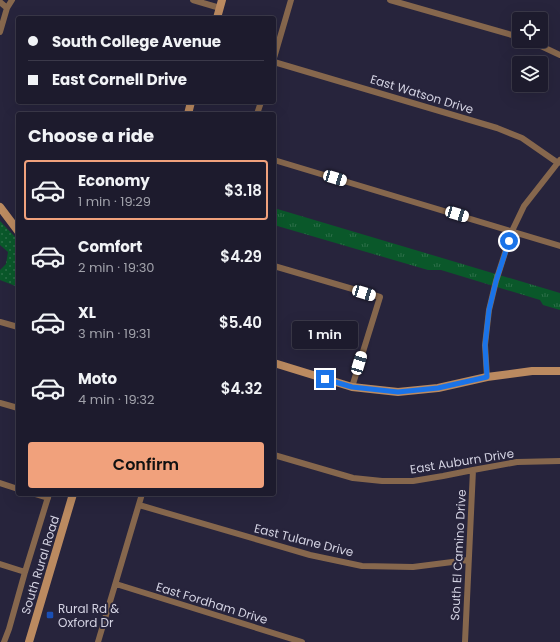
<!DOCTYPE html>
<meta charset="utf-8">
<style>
:root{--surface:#1d1b2d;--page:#2a2839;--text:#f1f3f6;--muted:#a0a1aa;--line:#3b3949;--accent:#f1a17c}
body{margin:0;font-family:Poppins,sans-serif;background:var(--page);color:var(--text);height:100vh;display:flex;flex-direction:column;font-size:15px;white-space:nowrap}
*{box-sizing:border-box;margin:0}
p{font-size:13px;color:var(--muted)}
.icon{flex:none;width:22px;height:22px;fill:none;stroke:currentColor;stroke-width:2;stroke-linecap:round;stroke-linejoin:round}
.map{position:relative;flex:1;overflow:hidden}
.sheet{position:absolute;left:16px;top:112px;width:260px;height:384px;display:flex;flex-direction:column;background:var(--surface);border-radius:4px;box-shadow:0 4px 16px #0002,0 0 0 1px var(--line)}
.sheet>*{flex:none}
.guide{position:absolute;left:16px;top:16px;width:260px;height:88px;border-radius:4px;box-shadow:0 4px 16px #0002,0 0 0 1px var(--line);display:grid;align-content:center;height:88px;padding:0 12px;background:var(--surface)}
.tools{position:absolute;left:512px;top:12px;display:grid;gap:8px}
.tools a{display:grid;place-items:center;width:36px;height:36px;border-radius:4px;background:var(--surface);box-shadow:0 4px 16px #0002,0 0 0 1px var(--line);font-size:20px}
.end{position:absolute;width:18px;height:18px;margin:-9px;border:5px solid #1a73e8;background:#fff;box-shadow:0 0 0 2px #fff}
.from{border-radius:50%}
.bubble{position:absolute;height:28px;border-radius:4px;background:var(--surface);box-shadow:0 4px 16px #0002,0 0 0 1px var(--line);font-size:13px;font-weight:600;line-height:28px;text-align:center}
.car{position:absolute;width:12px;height:24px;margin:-12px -6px;border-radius:5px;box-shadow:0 0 3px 1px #0007;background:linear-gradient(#fff 24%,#345 0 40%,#fff 0 76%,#345 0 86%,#fff 0)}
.guide b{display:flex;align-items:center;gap:14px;height:38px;font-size:15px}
.guide b+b{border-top:1px solid var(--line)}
.guide i{width:10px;height:10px;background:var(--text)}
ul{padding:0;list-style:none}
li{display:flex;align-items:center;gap:12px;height:60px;margin:0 8px 6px;padding:0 4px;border:2px solid transparent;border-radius:4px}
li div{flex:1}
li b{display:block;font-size:15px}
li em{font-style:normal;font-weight:600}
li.current{border-color:var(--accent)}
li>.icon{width:36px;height:36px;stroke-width:1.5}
h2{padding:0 12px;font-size:18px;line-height:48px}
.primary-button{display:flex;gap:8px;margin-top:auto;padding:8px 12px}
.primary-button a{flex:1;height:46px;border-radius:4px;background:var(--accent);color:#111;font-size:16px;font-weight:600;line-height:46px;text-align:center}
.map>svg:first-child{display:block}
.grass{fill:url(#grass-tufts)}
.park{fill:url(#park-dots)}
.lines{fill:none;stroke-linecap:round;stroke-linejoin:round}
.street{stroke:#86674d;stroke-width:6}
.secondary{stroke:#bb8a60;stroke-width:8}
.route{stroke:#1a73e8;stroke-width:5}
.transit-dot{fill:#1a4fb4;stroke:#27243c;stroke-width:1.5}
.labels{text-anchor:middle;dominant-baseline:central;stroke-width:4;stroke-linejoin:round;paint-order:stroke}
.street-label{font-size:12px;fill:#d3d2e2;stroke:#27243c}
.poi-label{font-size:12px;fill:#d3d2e2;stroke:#27243c;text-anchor:start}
</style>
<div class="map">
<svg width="560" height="642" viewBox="0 0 560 642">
<defs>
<pattern id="grass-tufts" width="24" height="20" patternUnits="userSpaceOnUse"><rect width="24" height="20" fill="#0a582a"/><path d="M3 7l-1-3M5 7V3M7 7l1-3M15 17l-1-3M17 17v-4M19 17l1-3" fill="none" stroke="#2d6f49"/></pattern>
<pattern id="park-dots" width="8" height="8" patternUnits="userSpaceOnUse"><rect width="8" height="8" fill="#0a582a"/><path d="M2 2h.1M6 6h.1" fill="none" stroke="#2d6f49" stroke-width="1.8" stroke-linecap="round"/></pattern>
</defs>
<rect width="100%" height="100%" fill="#27243c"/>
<path class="grass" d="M274,208l286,85v17l-17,-5 -3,-5 -99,-30h-13l-154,-45z"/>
<path class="park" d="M0,221l18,19v47l-18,-7v-10l6,-6 2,-12 -8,-7z"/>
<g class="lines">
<path class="street" d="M193,0l27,8
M390,0l129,37
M0,2l7,6
M0,32l7,-24 5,-8
M528,41l15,6 17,8
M274,58l17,-58
M274,62l223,66 25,10 36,25
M257,114l4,-12
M274,160l286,86
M274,266l106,31 -28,90
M0,322l18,5
M487,377l-2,-32 4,-35 7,-29 16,-50 12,-25 36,-46
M0,403l18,5
M274,455l79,23 29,3h31l30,-5 30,-6 44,-8 43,-1
M0,483l18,6
M35,494l13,4
M139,505l171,50 52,11 51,1 55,-7
M0,564l25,8
M116,584l186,58
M4,642l5,-13 16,-57 24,-78
M98,642l44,-148
M465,642l8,-172"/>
<path class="secondary" d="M217,18l5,-18
M188,114l3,-12
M0,207l18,24
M274,363l78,24 46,5 40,-4 49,-11 45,-6h28
M29,642l44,-148"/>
</g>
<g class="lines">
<path class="route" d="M325,379l27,8 46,5 40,-4 49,-11 -2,-32 4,-35 7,-29 13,-40"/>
</g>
<rect class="transit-dot" x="46" y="611" width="8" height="8" rx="2"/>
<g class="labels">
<g class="street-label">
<text transform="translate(422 94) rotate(17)">East Watson Drive</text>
<text transform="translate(462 461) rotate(-9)">East Auburn Drive</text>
<text transform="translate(304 540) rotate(14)">East Tulane Drive</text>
<text transform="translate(458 555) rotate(-87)">South El Camino Drive</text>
<text transform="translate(40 565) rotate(-73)">South Rural Road</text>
<text transform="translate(212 603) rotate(17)">East Fordham Drive</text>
</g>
<g class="poi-label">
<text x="58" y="608">Rural Rd &amp;<tspan x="58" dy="14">Oxford Dr</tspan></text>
</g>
</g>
</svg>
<div class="tools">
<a><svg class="icon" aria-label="locate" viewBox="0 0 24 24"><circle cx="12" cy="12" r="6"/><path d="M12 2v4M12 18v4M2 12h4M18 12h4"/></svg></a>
<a><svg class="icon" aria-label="layers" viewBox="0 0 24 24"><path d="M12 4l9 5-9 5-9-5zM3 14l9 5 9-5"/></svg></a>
</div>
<i class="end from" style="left:509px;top:241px"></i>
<i class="end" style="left:325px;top:379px"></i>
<div class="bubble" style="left:292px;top:321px;width:66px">1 min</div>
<i class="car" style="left:335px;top:178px;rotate:107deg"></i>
<i class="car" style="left:457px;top:214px;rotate:107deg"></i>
<i class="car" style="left:364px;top:293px;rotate:107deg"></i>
<i class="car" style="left:359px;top:363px;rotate:17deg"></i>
<div class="guide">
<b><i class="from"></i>South College Avenue</b>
<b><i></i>East Cornell Drive</b>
</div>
<section class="sheet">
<h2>Choose a ride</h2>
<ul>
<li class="current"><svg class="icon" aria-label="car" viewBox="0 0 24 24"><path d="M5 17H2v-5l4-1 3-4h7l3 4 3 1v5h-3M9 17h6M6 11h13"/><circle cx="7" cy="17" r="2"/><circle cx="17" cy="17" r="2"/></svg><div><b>Economy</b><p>1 min · 19:29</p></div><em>$3.18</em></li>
<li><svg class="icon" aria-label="car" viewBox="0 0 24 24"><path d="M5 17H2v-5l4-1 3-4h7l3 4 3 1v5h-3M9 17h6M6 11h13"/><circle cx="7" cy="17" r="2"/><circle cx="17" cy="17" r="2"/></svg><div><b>Comfort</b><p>2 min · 19:30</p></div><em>$4.29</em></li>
<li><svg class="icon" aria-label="car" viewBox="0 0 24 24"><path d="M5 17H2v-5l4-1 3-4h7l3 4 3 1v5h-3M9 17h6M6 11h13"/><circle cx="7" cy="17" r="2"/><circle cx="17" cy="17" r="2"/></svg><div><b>XL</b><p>3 min · 19:31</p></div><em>$5.40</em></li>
<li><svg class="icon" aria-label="car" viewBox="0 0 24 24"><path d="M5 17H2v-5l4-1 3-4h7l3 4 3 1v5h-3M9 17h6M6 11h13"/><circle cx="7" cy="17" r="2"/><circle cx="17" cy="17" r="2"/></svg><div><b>Moto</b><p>4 min · 19:32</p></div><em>$4.32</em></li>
</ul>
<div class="primary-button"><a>Confirm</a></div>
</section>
</div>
